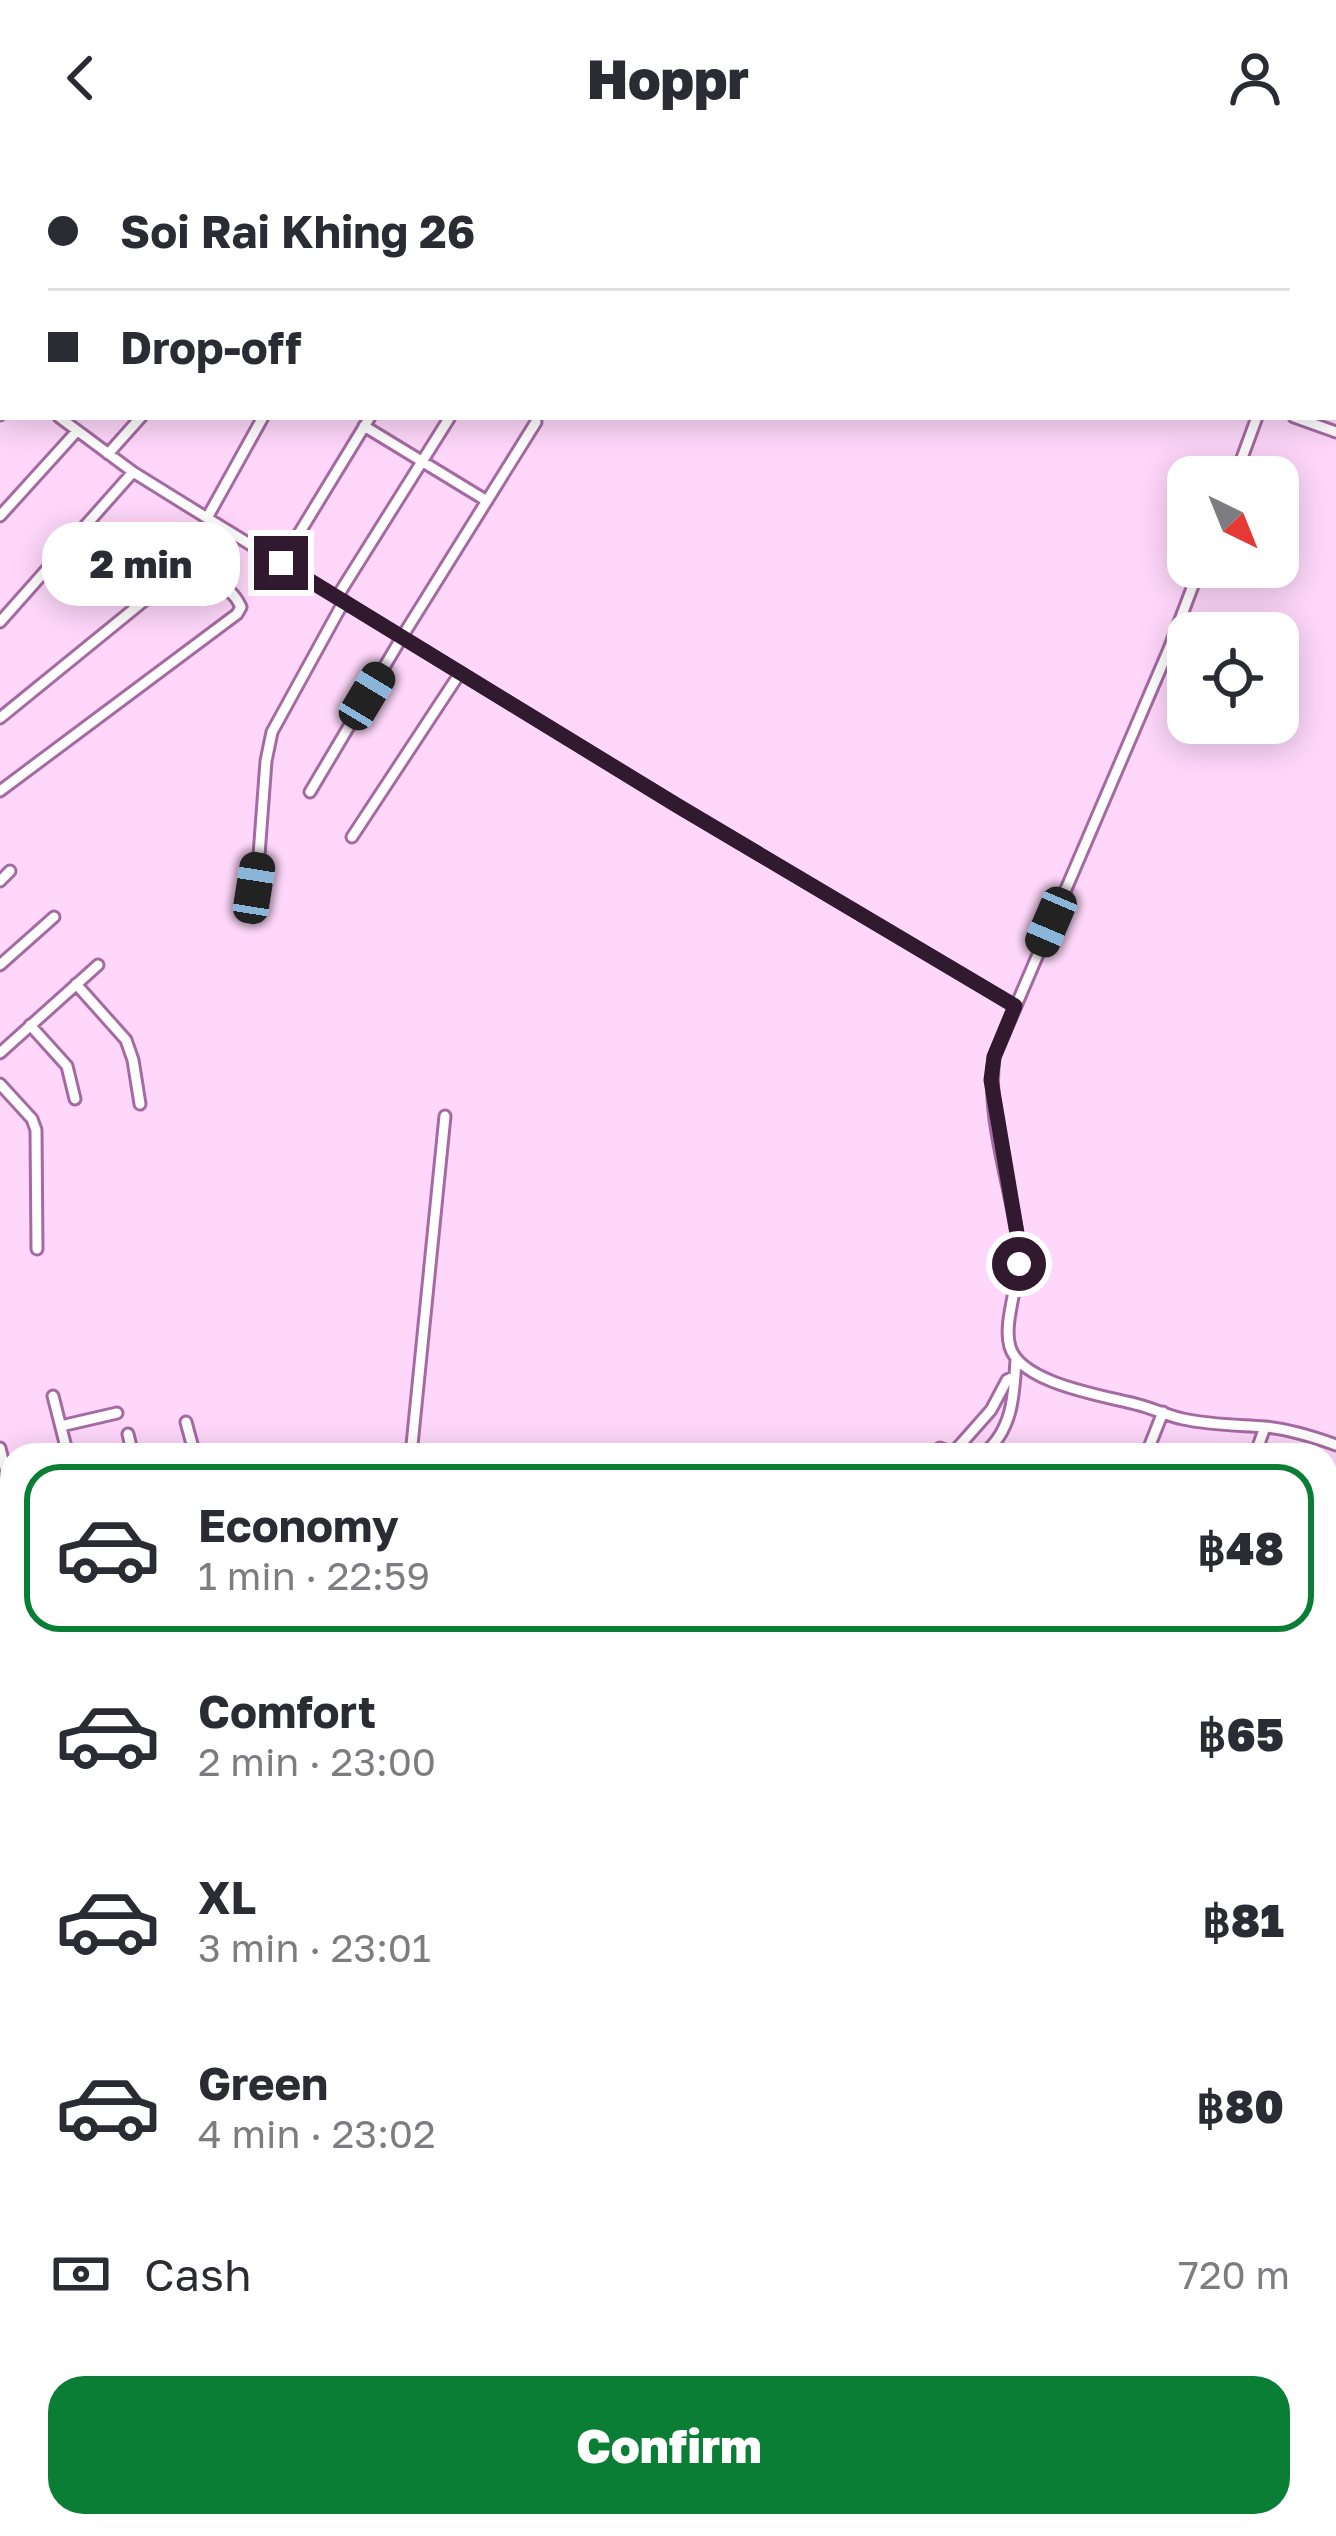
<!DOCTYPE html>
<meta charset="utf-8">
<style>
:root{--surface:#fff;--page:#f7f7f7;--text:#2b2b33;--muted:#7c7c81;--line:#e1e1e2;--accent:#0a7e35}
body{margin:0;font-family:"Golos Text",sans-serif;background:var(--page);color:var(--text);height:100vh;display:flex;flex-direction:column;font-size:45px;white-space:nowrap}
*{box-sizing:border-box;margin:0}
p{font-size:39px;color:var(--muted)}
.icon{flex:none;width:66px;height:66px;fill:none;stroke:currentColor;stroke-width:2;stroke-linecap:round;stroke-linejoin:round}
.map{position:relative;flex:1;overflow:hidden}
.drawer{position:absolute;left:0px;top:1287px;width:1338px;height:1095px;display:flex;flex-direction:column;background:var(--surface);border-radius:36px 36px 0 0;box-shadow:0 6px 30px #0003}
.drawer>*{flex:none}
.hud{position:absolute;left:0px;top:0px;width:1338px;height:264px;box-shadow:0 6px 30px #0003;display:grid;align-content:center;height:264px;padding:0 48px;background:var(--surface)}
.needle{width:78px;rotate:137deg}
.buttons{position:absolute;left:1167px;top:300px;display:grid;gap:24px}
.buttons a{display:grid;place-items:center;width:132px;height:132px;border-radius:24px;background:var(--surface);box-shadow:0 6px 30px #0003;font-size:60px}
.end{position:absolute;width:54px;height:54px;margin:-27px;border:15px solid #311930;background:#fff;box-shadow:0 0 0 6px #fff}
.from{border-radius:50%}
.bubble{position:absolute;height:84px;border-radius:36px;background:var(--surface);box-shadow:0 6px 30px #0003;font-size:39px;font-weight:800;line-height:84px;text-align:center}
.car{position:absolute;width:36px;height:72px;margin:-36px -18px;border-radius:15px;box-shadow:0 0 9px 3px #0007;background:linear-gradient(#222 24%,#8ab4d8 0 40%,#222 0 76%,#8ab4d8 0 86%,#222 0)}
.hud b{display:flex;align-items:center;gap:42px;height:114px;font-size:45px}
.hud b+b{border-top:3px solid var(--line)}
.hud i{width:30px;height:30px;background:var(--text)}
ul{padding:21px 0 0;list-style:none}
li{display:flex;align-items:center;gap:36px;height:168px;margin:0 24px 18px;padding:0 24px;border:6px solid transparent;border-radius:36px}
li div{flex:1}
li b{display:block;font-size:45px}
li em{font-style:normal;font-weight:800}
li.active{border-color:var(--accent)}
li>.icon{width:108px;height:108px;stroke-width:1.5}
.pay{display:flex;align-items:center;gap:30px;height:132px;padding:0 48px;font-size:45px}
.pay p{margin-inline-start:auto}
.button{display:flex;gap:24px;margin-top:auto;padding:24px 48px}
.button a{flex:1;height:138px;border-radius:36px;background:var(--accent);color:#fff;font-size:48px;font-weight:800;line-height:138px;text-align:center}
header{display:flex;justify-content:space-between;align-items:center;height:156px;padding:0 48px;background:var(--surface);font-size:54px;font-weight:800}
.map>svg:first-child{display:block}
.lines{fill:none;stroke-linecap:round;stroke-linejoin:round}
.river{stroke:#bac9ee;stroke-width:18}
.street-casing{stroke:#a56aa2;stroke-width:15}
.street{stroke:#fff;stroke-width:9}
.route{stroke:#311930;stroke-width:15}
</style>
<header><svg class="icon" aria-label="back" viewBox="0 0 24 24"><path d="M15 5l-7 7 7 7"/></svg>Hoppr<svg class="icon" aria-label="person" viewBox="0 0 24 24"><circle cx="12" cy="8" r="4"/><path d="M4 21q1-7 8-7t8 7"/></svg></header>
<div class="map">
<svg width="1336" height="2380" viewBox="0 0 1336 2380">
<rect width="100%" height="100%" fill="#fed7fa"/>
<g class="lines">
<path class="river" d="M1326,2072h10
M779,2380l13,-10"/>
<g class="street-casing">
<path id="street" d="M580,0l3,3
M786,0l3,3
M1098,0l2,3
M87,3l2,-3
M189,3l3,-3
M282,3l3,-3
M376,3l3,-3
M636,3l4,-3
M728,3l3,-3
M0,99l3,-3
M1335,144h1
M1335,197l1,-3
M0,212l3,-3
M0,259l3,-3
M59,261l74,55 74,46 471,288 337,200
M1294,261l42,15
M364,270l123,75
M108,298l33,-37
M1235,321l22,-60
M0,360l77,-85
M207,362l56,-101
M281,407l89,-146
M1200,411l-31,82 -175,408c-8,63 17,127 25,190 3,30 -17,74 -9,100 11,37 96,49 129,58 15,4 29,11 44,14 27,6 55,6 82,8 23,2 49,10 71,18
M337,441l113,-180
M0,466l133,-150
M0,562l172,-140c25,-11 58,5 69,29l-4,7 -237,177
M310,636l92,-155 134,-215
M352,681l108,-164
M0,725l10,-10
M254,732l5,-33 7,-94 6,-29 72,-131
M0,809l54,-48
M76,828l50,56 7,20 7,44
M30,869l37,41 8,33
M0,897l98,-88
M0,928l32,35 4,11 1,119
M53,1240l15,59
M186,1266l9,33
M61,1270l56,-13
M128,1278l5,21
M0,1292l12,48
M953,1297l38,-43 16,-30 8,-4
M411,1299l34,-339
M932,1299l8,-7 14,5
M982,1299c31,-24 32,-60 34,-96
M1146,1299l17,-43
M1255,1299l10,-28
M1326,1335l10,3
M1326,1390l10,-30
M0,1407l5,-15
M0,1584h12
M1326,1741l10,2
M1326,1840l10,1
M1326,2062h10
M243,2370l23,10
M164,2380l5,-10
M757,2380l13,-10"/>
</g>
<use href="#street" class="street"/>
</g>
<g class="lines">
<path class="route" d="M281,407l397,243 337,200 -21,51 -3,23 29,171 -1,13"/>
</g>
</svg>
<div class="buttons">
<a><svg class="needle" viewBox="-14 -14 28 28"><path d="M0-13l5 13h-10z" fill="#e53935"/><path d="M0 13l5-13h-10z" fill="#7c7c81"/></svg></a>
<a><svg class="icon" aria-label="locate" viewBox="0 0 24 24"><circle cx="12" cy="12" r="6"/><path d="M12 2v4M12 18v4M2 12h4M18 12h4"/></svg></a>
</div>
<i class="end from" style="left:1019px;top:1108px"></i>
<i class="end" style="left:281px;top:407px"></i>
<div class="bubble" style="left:42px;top:366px;width:198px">2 min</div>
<i class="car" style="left:367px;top:540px;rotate:31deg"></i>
<i class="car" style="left:254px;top:732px;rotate:9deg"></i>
<i class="car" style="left:1051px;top:766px;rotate:203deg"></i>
<div class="hud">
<b><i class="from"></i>Soi Rai Khing 26</b>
<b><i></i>Drop-off</b>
</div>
<section class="drawer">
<ul>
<li class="active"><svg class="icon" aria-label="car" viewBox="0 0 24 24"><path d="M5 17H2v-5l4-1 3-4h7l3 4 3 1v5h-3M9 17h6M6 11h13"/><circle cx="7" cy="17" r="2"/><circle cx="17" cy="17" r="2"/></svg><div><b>Economy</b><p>1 min · 22:59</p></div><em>฿48</em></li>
<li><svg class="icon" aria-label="car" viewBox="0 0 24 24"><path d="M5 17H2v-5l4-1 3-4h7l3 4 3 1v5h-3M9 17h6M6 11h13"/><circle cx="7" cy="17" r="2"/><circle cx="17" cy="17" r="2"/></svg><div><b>Comfort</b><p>2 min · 23:00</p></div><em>฿65</em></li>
<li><svg class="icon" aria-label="car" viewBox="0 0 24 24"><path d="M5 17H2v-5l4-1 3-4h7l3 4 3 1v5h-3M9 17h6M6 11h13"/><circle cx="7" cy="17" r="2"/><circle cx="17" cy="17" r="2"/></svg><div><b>XL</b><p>3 min · 23:01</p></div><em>฿81</em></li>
<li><svg class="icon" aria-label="car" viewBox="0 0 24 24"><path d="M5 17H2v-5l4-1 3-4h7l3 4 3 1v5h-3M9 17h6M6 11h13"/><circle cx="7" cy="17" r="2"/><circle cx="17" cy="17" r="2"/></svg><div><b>Green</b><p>4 min · 23:02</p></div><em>฿80</em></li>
</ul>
<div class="pay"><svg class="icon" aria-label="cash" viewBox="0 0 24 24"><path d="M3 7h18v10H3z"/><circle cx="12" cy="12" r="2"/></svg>Cash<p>720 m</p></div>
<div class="button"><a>Confirm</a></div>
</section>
</div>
